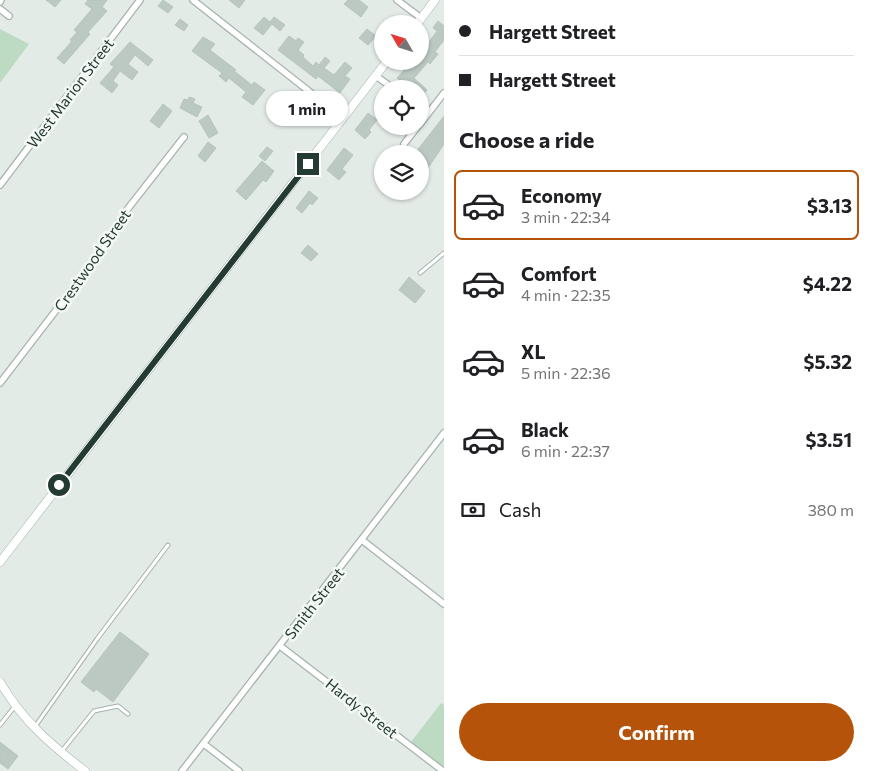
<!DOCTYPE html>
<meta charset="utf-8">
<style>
:root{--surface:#fff;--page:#f6f6f6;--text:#202124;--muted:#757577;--line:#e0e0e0;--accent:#b45309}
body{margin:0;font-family:Commissioner,sans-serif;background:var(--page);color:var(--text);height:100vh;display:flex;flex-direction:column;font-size:19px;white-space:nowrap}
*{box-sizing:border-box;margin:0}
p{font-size:16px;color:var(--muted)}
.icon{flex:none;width:28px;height:28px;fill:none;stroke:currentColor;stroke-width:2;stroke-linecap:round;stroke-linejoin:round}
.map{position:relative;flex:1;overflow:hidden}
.sheet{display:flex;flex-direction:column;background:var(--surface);width:425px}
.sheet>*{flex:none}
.guide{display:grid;align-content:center;height:110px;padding:0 15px;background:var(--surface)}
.needle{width:32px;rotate:309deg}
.tools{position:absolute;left:374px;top:15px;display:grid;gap:10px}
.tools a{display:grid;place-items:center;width:55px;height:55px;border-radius:50%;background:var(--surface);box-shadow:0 1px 4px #0004;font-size:25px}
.end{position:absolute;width:22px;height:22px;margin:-11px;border:6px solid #243b33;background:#fff;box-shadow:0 0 0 2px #fff}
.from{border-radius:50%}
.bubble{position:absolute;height:35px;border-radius:18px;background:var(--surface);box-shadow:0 1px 4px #0004;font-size:16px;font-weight:700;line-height:35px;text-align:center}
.guide b{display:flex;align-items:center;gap:18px;height:48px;font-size:19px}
.guide b+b{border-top:1px solid var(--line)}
.guide i{width:12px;height:12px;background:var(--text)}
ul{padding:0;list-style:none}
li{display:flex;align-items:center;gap:15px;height:70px;margin:0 10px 8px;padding:0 5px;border:2px solid transparent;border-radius:8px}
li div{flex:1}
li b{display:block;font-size:19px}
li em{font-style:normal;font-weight:700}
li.active{border-color:var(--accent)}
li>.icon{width:45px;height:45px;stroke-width:1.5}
h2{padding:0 15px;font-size:22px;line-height:60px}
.pay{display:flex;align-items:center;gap:12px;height:55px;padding:0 15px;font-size:19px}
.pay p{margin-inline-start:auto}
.action{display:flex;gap:10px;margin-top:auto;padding:10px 15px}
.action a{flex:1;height:58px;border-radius:30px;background:var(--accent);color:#fff;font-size:20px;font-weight:700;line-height:58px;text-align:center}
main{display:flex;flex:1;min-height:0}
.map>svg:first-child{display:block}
.green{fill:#bddbc2}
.building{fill:#bbc9c2;stroke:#b6c5bd}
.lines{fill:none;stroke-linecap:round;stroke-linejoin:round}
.lane-casing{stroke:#a6b3ad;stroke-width:5}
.street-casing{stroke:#a6b3ad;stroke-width:8}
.secondary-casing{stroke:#a2b6ad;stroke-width:9}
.lane{stroke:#fff;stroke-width:3}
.street{stroke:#fff;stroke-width:5.5}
.secondary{stroke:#fff;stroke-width:8}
.route{stroke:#243b33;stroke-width:6}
.labels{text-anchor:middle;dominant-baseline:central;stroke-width:5;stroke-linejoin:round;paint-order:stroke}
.street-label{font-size:15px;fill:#243b33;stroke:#f3f8f5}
</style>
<main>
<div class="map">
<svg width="444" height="771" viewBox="0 0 444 771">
<rect width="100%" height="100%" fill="#e3ebe7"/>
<path class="green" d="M0,29l29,15 -29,39z
M441,703l3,2v62l-33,-25z"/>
<path class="building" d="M46,0h15l-6,7z
M88,0h19l-5,7 5,4 -19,21 2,2 -26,30 -7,-6 15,-17 -2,-1 7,-8 -3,-2 18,-21 -7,-5z
M163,0l10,7 -5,6 -10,-7z
M229,0h16l-6,8z
M348,0h11l9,7 -7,10 -17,-13z
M264,17l6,5 4,-5 11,8 -5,6 -8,-7 -9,11 -9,-7z
M180,19l8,6 -4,6 -9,-6z
M438,21l6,5v14l-9,12 3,2 -8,10 -2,-2 -14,16 13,12 -7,8v-9h-9l-14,-11 15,-17h8v-10l5,-7 2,1 10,-14 -4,-3z
M367,29l9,7 -8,9 -9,-7z
M289,36l7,5 2,-3 6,4 -6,8 6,5 -1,2 10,9 3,-4 3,3 6,-8 5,4 -6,7 10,7 11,-13 7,6 -7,8 5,3 -10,14 -22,-17 -2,3 -38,-29z
M203,37l12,7 -5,6 26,20 -2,1 18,14 2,-3 11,8 -12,15 -11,-8 4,-5 -17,-14 -3,4 -7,-6 3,-3 -30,-22z
M130,42l23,18 -5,6 -13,-11 -7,9 10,8 -6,8 -12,-9 -7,10 5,4 -6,8 -12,-10 14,-16 -4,-3z
M189,97l6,2 -2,4 9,4 -5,10 -17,-9 4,-9 4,1z
M285,98l11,10 -6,6 -10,-10z
M163,104l9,7 -13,17 -9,-7z
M368,113l9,7 -8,10 2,2 -6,7 -10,-9z
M208,115l10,18 -9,5 -10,-17z
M444,116v28l-18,27 -6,-5v-12l-4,-2z
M208,142l8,6 -11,14 -7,-6z
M267,147l6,4 -8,10 -6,-5z
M344,148l9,7 -11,14 4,3 -7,8 -12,-10z
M262,161l12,10 -8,11 -3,-2 -17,20 -10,-9z
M309,191l9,7 -6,7 -2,-2 -8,10 -6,-5z
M308,245l10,9 -7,7 -10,-8z
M409,277l16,14 -10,12 -16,-13z
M120,632l29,22 -36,48 -17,-13 -2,3 -13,-10z
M0,742l18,14 -10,13 -8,-6z"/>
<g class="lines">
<g class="lane-casing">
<path id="lane" d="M420,273l24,-20
M0,725l15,-19
M34,728l63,-89 71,-94
M61,752l33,-41 24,-5 10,8"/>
</g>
<g class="street-casing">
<path id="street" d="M193,0l150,118
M397,0l24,18
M0,2l1,-2
M0,9l9,7
M376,76l18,13
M420,108l8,6
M420,124l24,-31
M404,144l14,-18
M0,185l140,-185
M0,383l107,-139 19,-33 58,-74
M362,540l82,64
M280,646l163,125
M204,744l35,27
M182,771l262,-338"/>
</g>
<g class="secondary-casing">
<path id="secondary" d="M417,24l18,-24
M0,562l387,-501
M0,682c23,39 50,62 85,89"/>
</g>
<use href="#lane" class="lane"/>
<use href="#street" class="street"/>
<use href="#secondary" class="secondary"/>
</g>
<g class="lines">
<path class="route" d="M59,485l249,-321"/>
</g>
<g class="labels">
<g class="street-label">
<text transform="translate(70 93) rotate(-53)">West Marion Street</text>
<text transform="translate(92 260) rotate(-55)">Crestwood Street</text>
<text transform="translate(314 603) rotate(-52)">Smith Street</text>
<text transform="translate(362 708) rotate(38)">Hardy Street</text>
</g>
</g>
</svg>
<div class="tools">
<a><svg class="needle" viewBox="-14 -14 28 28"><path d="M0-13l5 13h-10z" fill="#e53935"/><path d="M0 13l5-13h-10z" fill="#757577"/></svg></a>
<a><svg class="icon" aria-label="locate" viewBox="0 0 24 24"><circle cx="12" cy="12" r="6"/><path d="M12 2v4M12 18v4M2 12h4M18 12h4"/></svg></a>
<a><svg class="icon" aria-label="layers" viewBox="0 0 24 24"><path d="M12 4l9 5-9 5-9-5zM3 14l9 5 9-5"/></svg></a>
</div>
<i class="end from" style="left:59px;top:485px"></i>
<i class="end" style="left:308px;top:164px"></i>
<div class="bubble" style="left:266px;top:91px;width:82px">1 min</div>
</div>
<section class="sheet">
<div class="guide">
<b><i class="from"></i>Hargett Street</b>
<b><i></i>Hargett Street</b>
</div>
<h2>Choose a ride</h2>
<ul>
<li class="active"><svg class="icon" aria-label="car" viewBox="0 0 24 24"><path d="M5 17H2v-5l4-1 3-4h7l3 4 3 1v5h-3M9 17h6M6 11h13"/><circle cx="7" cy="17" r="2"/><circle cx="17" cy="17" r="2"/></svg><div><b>Economy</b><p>3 min · 22:34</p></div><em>$3.13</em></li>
<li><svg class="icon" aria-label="car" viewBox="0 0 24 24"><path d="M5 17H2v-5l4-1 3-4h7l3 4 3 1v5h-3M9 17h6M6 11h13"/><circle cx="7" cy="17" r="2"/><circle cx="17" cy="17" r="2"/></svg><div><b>Comfort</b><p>4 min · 22:35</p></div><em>$4.22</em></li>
<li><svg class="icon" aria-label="car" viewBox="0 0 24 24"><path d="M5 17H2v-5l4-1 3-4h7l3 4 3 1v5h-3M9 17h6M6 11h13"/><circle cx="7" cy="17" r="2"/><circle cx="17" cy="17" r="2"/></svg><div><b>XL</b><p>5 min · 22:36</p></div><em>$5.32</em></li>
<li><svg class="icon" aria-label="car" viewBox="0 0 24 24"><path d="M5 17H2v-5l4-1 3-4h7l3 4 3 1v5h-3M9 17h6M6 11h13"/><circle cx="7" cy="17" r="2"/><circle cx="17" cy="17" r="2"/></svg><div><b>Black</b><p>6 min · 22:37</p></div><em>$3.51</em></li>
</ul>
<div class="pay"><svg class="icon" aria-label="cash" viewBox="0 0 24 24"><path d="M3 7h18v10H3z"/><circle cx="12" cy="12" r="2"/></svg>Cash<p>380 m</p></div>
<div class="action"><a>Confirm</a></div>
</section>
</main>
